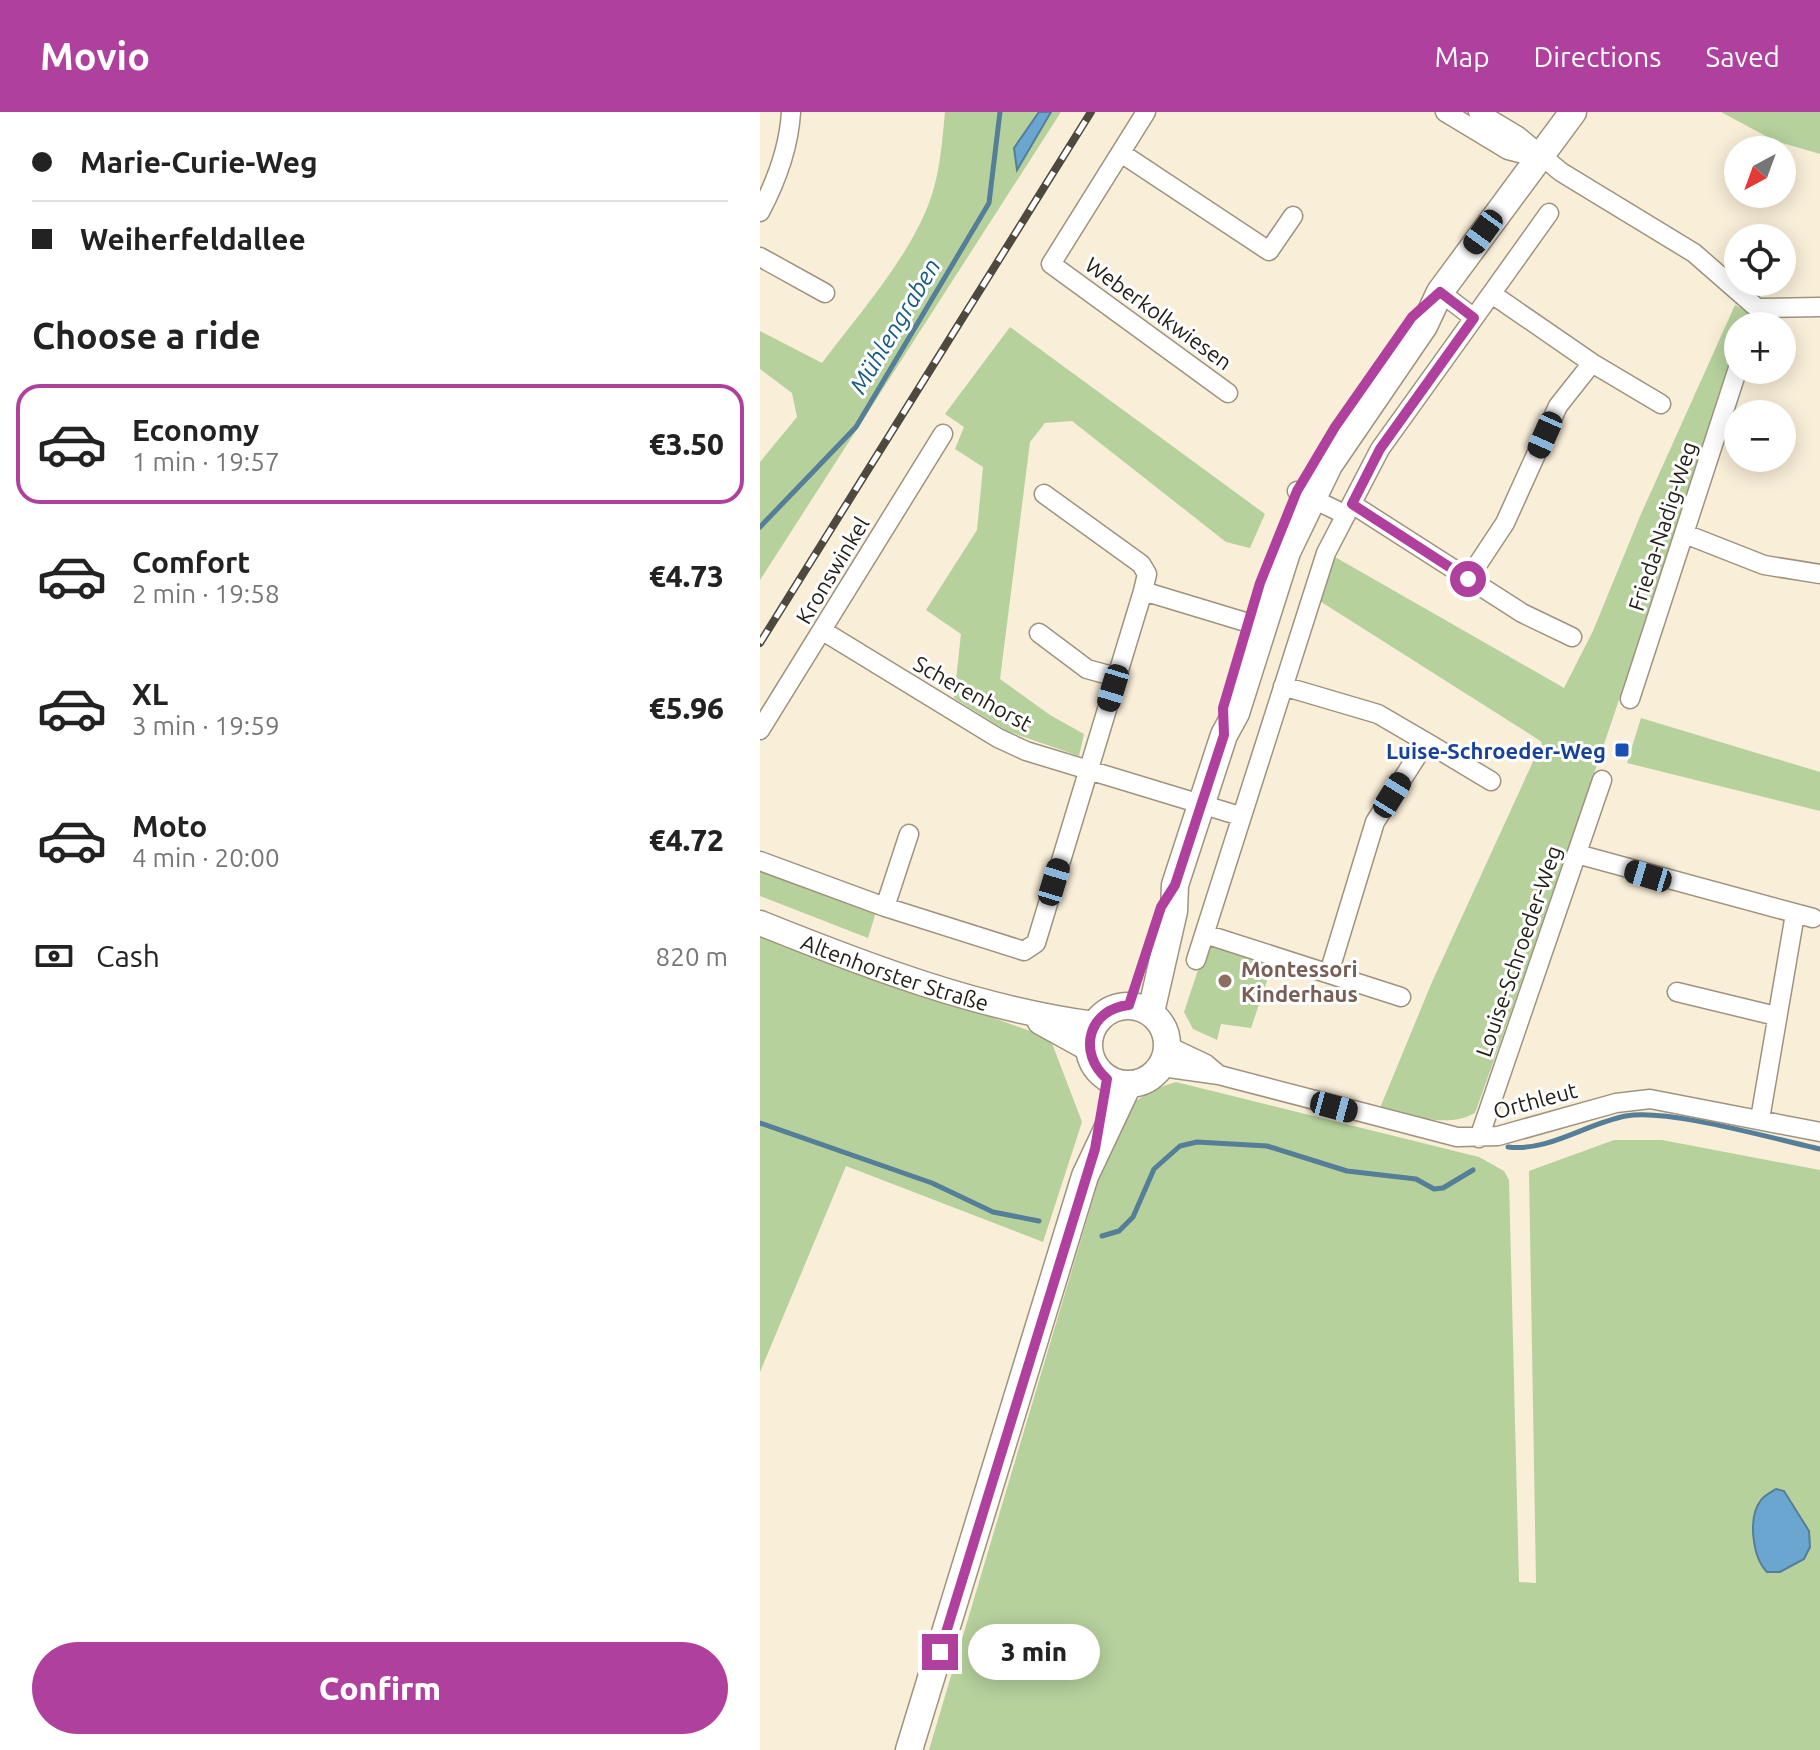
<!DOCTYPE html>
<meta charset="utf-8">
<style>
:root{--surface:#fff;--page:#f2f2f2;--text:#222;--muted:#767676;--line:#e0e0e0;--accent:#b0409d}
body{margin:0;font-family:Ubuntu,sans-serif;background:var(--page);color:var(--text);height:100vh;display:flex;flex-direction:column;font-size:30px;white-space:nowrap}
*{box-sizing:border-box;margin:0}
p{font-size:26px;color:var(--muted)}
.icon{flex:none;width:44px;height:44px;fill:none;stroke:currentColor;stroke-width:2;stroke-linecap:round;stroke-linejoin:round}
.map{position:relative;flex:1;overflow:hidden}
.sheet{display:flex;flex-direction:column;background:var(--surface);width:760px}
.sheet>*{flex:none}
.top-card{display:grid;align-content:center;height:176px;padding:0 32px;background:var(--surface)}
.needle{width:52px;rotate:221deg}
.tools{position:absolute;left:964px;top:24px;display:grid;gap:16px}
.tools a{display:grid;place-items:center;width:72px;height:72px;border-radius:50%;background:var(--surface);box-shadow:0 4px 20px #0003;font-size:40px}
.end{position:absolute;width:36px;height:36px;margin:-18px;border:10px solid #b0409d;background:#fff;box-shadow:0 0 0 4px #fff}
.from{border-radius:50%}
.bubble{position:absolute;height:56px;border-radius:28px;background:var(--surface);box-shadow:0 4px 20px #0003;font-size:26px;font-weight:800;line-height:56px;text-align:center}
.car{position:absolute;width:24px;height:48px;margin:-24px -12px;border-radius:10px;box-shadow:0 0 6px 2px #0007;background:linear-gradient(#222 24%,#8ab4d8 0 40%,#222 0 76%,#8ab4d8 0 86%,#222 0)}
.top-card b{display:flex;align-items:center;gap:28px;height:76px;font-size:30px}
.top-card b+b{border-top:2px solid var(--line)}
.top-card i{width:20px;height:20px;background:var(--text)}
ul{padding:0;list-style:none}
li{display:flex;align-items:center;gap:24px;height:120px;margin:0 16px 12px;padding:0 16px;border:4px solid transparent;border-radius:24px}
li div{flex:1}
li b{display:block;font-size:30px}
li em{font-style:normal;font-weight:800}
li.selected{border-color:var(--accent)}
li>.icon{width:72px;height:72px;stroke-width:1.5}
h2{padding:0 32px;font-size:36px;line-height:96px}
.pay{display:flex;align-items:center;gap:20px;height:88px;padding:0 32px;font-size:30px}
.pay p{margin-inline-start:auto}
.action{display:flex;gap:16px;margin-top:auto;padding:16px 32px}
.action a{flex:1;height:92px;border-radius:48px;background:var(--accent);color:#fff;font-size:32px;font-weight:800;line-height:92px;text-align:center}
header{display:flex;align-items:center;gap:48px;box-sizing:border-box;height:112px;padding:0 40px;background:var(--accent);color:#fff}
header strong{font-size:38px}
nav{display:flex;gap:44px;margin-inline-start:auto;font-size:28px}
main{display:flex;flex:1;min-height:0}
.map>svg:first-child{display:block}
.green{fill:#b6d19c}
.water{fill:#6aa6cf;stroke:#557e98;stroke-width:2}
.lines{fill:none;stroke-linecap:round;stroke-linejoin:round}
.stream{stroke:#557e98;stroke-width:5}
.minor-casing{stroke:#9e937f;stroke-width:21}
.tertiary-casing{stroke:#9e937f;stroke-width:27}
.secondary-casing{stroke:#9e937f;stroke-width:29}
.minor{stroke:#fff;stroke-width:18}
.tertiary{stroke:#fff;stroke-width:24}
.secondary{stroke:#fff;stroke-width:26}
.rail-casing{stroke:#4e493e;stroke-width:8}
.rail{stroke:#fff;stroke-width:5;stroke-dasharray:15;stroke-linecap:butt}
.route{stroke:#b0409d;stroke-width:10}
.transit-dot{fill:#1a4fb4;stroke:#fff;stroke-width:3}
.education-dot{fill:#8d6e63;stroke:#fff;stroke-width:3}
.labels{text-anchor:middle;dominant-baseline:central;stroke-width:6;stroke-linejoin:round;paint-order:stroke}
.street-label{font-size:22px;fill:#242018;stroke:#fff}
.transit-label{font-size:22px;font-weight:bold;fill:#164399;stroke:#fff;text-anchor:end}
.education-label{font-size:22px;font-weight:bold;fill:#785e54;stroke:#fff;text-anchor:start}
.water-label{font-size:24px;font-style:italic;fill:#135b83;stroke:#fff}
</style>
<header>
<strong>Movio</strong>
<nav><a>Map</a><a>Directions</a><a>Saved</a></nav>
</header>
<main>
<section class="sheet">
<div class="top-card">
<b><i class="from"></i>Marie-Curie-Weg</b>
<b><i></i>Weiherfeldallee</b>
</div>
<h2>Choose a ride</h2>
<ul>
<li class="selected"><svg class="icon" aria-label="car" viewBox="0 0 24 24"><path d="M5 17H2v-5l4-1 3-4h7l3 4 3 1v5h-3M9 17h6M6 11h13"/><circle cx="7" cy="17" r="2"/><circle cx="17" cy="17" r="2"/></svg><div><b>Economy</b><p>1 min · 19:57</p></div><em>€3.50</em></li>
<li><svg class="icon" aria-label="car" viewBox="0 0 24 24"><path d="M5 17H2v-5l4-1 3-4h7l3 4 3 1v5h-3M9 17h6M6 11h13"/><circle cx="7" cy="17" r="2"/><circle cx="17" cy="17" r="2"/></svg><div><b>Comfort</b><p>2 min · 19:58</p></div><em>€4.73</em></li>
<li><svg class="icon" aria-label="car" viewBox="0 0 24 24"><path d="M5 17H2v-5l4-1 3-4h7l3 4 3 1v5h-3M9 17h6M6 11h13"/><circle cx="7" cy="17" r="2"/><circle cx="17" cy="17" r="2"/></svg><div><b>XL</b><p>3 min · 19:59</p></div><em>€5.96</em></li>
<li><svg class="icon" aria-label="car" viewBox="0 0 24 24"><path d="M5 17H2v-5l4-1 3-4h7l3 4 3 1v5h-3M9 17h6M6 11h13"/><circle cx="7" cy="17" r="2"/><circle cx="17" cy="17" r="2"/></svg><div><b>Moto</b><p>4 min · 20:00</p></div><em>€4.72</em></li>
</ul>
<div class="pay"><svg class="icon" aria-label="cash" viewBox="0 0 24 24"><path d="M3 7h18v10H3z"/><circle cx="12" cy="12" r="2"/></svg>Cash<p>820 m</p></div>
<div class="action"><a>Confirm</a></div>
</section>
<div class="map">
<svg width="1060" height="1638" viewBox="0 0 1060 1638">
<rect width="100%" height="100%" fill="#f9eed8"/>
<path class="green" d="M185,0h116l-301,468v-118l37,-45 -5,-24 -32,-24v-38l62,32c36,-48 86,-104 107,-160 11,-28 13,-61 16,-91z
M961,0h99v42l-45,-13z
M975,193l13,7 -4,14h-6v18c-85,257 -171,514 -263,769 -29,16 -64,2 -95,-5l52,-126 110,-240 -227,-144 20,-41 229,131 29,-57 48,-117z
M250,215l255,187 -15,34 -24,-6 -154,-121 -27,2 -15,19 -30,237 50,36 34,19 -5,22 -72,-25 -53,-33 7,-64 -35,-24 51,-80 6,-63 -28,-18 9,-22 -19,-13z
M881,606l179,54v39l-193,-48z
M0,755l116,45 -8,26 -108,-42z
M0,823l290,103 32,84 -39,120 -197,-76 -86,206z
M447,831l66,20 -22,65 -30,-4 -4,16 -24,-11 -9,-17z
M416,970l303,75 25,14 5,9 10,402 17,1 -7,-412 85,-31h48l158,30v580h-891l190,-638 35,-23z"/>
<path class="water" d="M279,0h12l-34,58 -3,-22z
M1016,1377l8,2 25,40 1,16 -6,12 -24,13h-13c-14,-14 -20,-54 -6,-72 3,-4 10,-8 15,-11z"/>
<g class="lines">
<path class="stream" d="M0,415l96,-100 133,-224 11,-91
M0,1011l172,60 61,29 46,9
M748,1035c41,5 79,-24 118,-31 41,-8 148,23 194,33
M342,1124l17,-5 14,-14 21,-48 26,-23 17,-4 70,4 80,25 69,8 18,10 9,-1 30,-18"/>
<g class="minor-casing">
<path id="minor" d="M386,0l-95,152 177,129
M685,0l63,38 31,8
M718,0l40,24 43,36 133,81 63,55 63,-1
M361,41l148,98 24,-35
M0,100c16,-30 29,-66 31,-100
M0,145l65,36
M680,180l34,26 75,-105
M732,182l100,69 69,41
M537,379l49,24
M284,382l97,70 6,10 -4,17
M592,392l170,109 50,24
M925,422l79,31 56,9
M708,467l37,-56 53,-117 34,-43
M63,519l175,107 28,13 214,65
M279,521l48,36 29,8
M523,574l95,28 48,28 -51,80 -46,151
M870,587l108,-331
M0,618l183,-296
M666,630l65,39
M817,742l236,64
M0,749l125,46 139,44 12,-8 107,-352 119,36
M125,795l24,-73
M445,822l196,63
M436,848l130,-407 54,-104 94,-131
M917,880l99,24
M408,934l38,18 13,11
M402,955l57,8 238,62 41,-1 118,-33 34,-4 170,33
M1000,1007l35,-205
M719,1026l123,-358"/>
</g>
<g class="tertiary-casing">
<g id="tertiary">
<path id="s1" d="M0,811c107,43 220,86 334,101"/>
<path d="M280,910l49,27"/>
</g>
</g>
<g class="secondary-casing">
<path id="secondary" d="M329 933a39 39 0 1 1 78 0a39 39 0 1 1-78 0Z
M391,900l23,-101 1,-26 49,-150 12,-22 51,-161 42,-87 95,-139 16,-34 133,-180
M149,1638l176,-574 43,-91"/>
</g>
<use href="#minor" class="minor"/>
<use href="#tertiary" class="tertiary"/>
<use href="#secondary" class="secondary"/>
<g class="rail-casing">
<path id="rail" d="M0,531l331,-531"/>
</g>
<use href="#rail" class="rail"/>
</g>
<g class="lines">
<path class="route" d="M180,1540l155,-503 12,-70c-30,-26 -19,-70 22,-74l32,-98 14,-22 49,-150 -1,-27 37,-125 37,-92 38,-64 77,-110 28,-25 34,26 -94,131 -28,55 116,75"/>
</g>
<rect class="transit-dot" x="854" y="630" width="16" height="16" rx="4"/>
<circle class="education-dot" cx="465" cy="869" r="8"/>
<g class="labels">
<g class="street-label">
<text transform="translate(399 201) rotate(36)">Weberkolkwiesen</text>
<text transform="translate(902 414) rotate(-72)">Frieda-Nadig-Weg</text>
<text transform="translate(72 458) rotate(-59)">Kronswinkel</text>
<text transform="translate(213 581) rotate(29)">Scherenhorst</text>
<text transform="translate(758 839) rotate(-71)">Louise-Schroeder-Weg</text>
<text stroke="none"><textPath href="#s1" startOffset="144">Altenhorster Straße</textPath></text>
<text transform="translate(775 988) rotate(-15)">Orthleut</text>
</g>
<g class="transit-label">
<text x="846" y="638">Luise-Schroeder-Weg</text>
</g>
<g class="education-label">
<text x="481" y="856">Montessori<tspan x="481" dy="25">Kinderhaus</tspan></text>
</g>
<g class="water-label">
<text transform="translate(135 214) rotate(-59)">Mühlengraben</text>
</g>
</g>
</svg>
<div class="tools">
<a><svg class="needle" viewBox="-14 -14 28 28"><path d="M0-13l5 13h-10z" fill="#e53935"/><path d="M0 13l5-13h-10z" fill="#767676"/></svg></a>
<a><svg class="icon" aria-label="locate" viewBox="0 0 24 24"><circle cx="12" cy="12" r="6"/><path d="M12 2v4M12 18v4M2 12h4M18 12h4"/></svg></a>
<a>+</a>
<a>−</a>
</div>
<i class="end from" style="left:708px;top:467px"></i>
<i class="end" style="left:180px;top:1540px"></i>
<div class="bubble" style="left:208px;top:1512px;width:132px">3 min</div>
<i class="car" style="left:723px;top:120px;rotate:216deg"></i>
<i class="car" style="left:785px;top:323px;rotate:204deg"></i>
<i class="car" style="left:353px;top:576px;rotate:197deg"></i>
<i class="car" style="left:632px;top:683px;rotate:32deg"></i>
<i class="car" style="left:888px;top:764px;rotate:287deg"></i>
<i class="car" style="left:294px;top:770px;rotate:17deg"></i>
<i class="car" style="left:574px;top:995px;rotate:105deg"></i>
</div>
</main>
